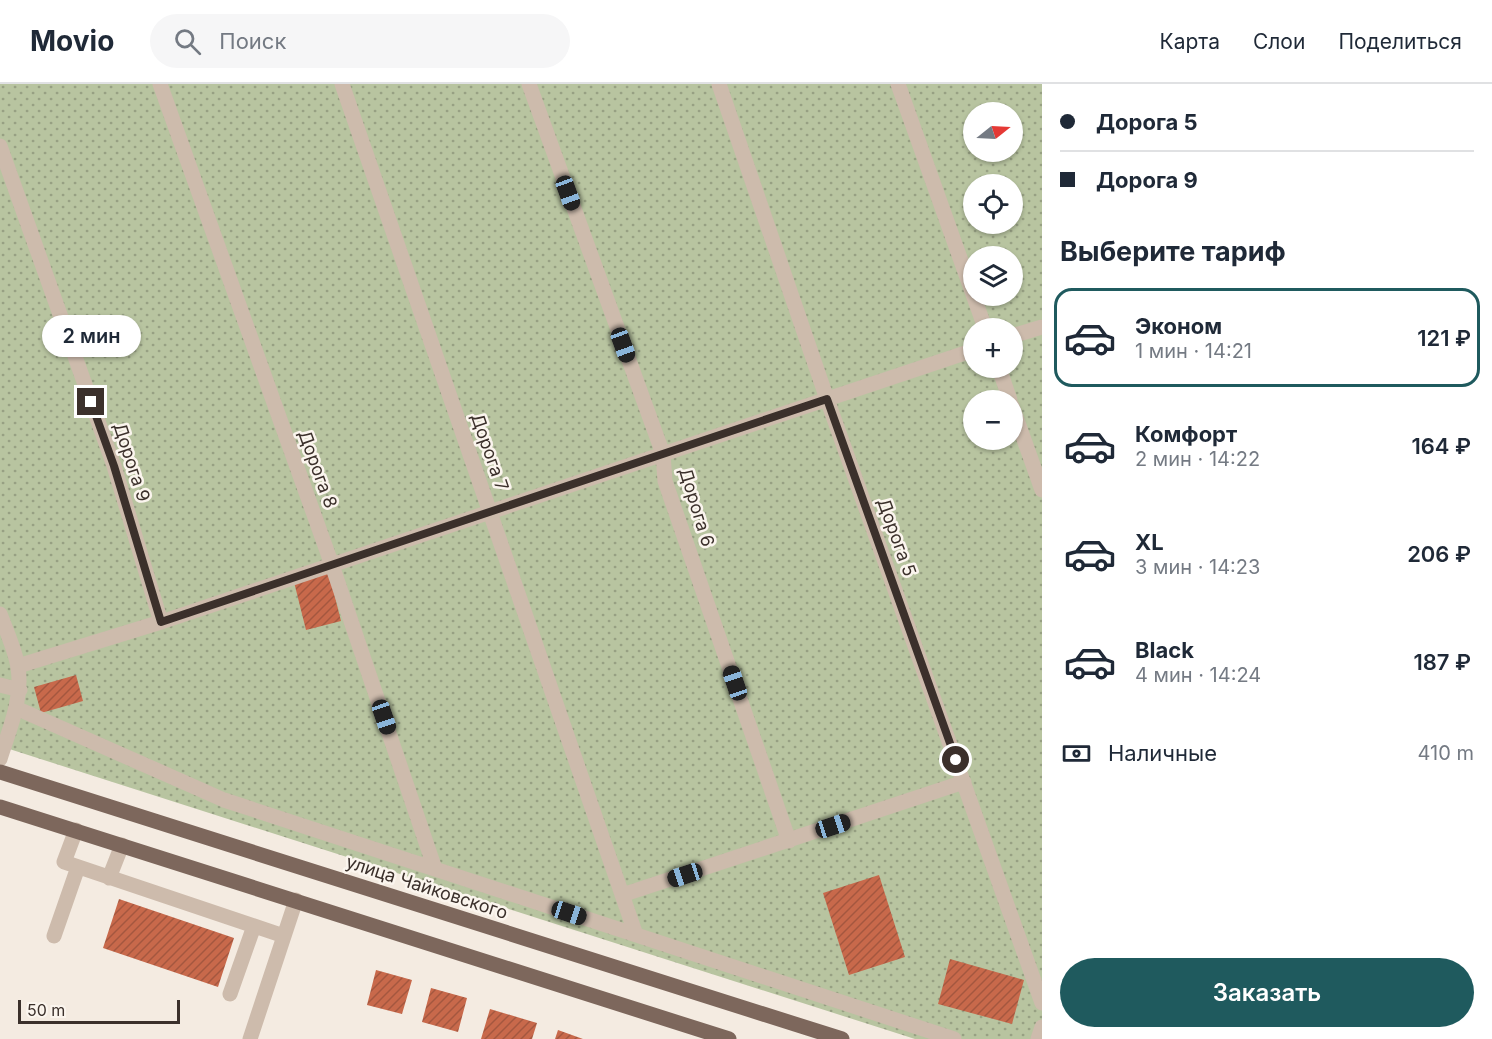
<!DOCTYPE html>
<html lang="ru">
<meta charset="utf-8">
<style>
:root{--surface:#fff;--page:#f6f6f7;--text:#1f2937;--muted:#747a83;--line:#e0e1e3;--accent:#1f5a5e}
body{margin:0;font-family:Inter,sans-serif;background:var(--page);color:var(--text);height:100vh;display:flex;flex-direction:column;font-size:22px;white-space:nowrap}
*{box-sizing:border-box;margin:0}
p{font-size:20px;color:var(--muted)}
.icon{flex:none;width:33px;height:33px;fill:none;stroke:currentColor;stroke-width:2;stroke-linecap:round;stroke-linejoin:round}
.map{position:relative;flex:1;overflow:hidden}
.drawer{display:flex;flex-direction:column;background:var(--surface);width:450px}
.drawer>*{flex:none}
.banner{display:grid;align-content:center;height:132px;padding:0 18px;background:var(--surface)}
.needle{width:39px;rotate:72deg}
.controls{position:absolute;left:963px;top:18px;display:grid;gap:12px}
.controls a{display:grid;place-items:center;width:60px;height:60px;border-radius:50%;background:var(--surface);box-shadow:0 2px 4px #0004;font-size:30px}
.scale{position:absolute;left:18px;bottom:15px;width:162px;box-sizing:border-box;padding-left:6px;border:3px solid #3b302b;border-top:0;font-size:16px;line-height:21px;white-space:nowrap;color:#3b302b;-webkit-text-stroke:4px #fbf5ee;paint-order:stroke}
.end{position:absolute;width:27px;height:27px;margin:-14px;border:8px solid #3b302b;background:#fff;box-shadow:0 0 0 3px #fff}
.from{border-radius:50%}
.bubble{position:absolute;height:42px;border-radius:21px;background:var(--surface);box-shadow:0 2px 4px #0004;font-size:20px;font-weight:600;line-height:42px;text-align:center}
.car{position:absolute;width:18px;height:36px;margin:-18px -9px;border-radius:8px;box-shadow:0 0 4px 2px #0007;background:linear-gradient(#222 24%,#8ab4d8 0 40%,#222 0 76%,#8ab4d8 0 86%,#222 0)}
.banner b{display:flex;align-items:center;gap:21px;height:57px;font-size:22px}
.banner b+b{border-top:2px solid var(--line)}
.banner i{width:15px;height:15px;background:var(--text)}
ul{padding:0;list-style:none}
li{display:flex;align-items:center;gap:18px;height:99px;margin:0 12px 9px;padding:0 6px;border:3px solid transparent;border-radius:18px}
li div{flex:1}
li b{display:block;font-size:22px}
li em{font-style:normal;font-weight:600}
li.current{border-color:var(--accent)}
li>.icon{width:54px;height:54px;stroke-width:1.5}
h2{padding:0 18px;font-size:27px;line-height:72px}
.pay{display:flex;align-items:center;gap:15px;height:66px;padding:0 18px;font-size:22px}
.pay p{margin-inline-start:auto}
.button{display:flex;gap:12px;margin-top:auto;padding:12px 18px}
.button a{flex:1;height:69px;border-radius:36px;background:var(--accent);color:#fff;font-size:24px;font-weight:600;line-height:69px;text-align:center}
header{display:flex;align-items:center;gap:36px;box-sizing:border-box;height:84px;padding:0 30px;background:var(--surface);border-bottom:2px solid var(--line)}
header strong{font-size:28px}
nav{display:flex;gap:33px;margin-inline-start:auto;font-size:21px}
.search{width:420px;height:54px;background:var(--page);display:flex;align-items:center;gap:15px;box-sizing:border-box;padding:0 21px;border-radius:33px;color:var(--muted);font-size:22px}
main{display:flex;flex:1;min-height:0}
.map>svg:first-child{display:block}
.park{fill:url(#park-dots);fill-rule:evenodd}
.building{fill:url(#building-hatch)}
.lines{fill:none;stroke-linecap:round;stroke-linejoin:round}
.minor{stroke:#cdbbac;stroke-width:15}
.major{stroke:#7d675c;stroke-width:15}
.route{stroke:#3b302b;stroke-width:8}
.labels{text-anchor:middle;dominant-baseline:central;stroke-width:5;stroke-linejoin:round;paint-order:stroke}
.street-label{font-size:18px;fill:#3b302b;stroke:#fbf5ee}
</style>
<header>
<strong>Movio</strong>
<div class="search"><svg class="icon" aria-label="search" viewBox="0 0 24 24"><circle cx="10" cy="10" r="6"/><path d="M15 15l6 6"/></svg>Поиск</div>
<nav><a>Карта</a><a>Слои</a><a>Поделиться</a></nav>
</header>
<main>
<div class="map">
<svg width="1042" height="955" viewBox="0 0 1042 955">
<defs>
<pattern id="park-dots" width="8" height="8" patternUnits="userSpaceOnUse" patternTransform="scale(1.5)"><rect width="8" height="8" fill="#b8c4a0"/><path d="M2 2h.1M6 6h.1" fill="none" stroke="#97a083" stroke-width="1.8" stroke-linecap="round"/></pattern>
<pattern id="building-hatch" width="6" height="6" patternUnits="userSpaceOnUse" patternTransform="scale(1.5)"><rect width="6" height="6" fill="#c8694b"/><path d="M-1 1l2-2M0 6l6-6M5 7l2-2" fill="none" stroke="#a4573f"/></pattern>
</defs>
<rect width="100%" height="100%" fill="#f4ebe1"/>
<path class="park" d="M0,0h1042v955h-127l-915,-293zM974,28h38v40h-38zM974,100h38v40h-38zM974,172h38v40h-38zM974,244h38v40h-38zM974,316h38v40h-38z"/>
<path class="building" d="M329,489l12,48 -35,9 -12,-48z
M76,591l7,26 -42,12 -7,-26z
M879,791l26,82 -56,18 -26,-82z
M119,815l115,39 -16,49 -115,-39z
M950,875l74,21 -12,44 -74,-20z
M376,886l36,10 -10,34 -35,-9z
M431,904l36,10 -9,34 -36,-10z
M490,925l47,14 -5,16h-51z
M558,946l25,9h-28z"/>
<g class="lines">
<path class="minor" d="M160,0l172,481 103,304
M342,0l294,851
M529,0l134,370 2,27 124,360
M719,0l108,315 215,604
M898,0l87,244
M0,62l114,320 47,156
M1012,252l30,-9
M999,284l11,32
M1012,322l30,84
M0,530c6,16 16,38 18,54 5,31 -9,62 -18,91
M18,582l143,-44 813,-272
M0,601l20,5
M16,624l208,92 730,239
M76,746l-12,32 220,74
M109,794l13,-33
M622,811l342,-113
M54,852l24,-69
M230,910l24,-68
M250,955l46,-139
M1038,955l4,-12"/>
<path class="major" d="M0,688l842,267
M0,723l729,232"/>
</g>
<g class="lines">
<path class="route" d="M91,318l23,64 47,156 666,-223 129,361"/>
</g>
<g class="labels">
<g class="street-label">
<text transform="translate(490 368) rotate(71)">Дорога 7</text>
<text transform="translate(132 378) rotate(72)">Дорога 9</text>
<text transform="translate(318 385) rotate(70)">Дорога 8</text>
<text transform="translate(697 423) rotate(73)">Дорога 6</text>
<text transform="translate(897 453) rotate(70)">Дорога 5</text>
<text transform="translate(427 803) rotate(18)">улица Чайковского</text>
</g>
</g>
</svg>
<div class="controls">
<a><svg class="needle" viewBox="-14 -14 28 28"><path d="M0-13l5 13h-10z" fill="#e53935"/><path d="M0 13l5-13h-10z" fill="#747a83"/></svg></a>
<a><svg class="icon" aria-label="locate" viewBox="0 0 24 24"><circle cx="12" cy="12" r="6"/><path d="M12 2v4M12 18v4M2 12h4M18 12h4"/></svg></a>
<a><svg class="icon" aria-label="layers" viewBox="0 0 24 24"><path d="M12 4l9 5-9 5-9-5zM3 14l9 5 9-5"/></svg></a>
<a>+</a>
<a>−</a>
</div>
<div class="scale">50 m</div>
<i class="end from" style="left:956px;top:676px"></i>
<i class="end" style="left:91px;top:318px"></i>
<div class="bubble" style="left:42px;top:231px;width:99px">2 мин</div>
<i class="car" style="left:568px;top:109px;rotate:160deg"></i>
<i class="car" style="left:623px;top:261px;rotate:160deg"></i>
<i class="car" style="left:735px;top:599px;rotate:341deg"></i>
<i class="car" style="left:384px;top:633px;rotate:161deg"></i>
<i class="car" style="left:833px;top:742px;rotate:72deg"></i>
<i class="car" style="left:685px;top:791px;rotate:252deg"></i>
<i class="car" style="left:569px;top:829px;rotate:108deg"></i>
</div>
<section class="drawer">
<div class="banner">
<b><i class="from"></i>Дорога 5</b>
<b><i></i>Дорога 9</b>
</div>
<h2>Выберите тариф</h2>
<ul>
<li class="current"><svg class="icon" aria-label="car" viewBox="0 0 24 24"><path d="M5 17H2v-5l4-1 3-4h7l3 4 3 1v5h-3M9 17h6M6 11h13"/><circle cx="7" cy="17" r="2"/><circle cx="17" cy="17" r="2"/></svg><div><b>Эконом</b><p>1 мин · 14:21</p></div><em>121 ₽</em></li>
<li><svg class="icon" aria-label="car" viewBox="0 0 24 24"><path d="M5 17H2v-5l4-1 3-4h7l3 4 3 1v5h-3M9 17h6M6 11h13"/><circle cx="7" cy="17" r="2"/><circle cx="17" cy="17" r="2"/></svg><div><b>Комфорт</b><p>2 мин · 14:22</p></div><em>164 ₽</em></li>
<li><svg class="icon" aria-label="car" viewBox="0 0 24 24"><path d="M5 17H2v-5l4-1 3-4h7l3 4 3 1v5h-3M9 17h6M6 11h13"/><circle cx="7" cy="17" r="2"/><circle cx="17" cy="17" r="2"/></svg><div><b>XL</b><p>3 мин · 14:23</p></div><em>206 ₽</em></li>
<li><svg class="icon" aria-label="car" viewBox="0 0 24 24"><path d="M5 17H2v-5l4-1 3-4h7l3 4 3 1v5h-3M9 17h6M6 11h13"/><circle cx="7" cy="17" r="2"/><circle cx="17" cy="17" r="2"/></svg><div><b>Black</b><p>4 мин · 14:24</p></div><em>187 ₽</em></li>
</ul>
<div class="pay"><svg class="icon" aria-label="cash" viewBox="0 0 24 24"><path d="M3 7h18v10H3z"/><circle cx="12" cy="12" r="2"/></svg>Наличные<p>410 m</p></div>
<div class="button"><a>Заказать</a></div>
</section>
</main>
